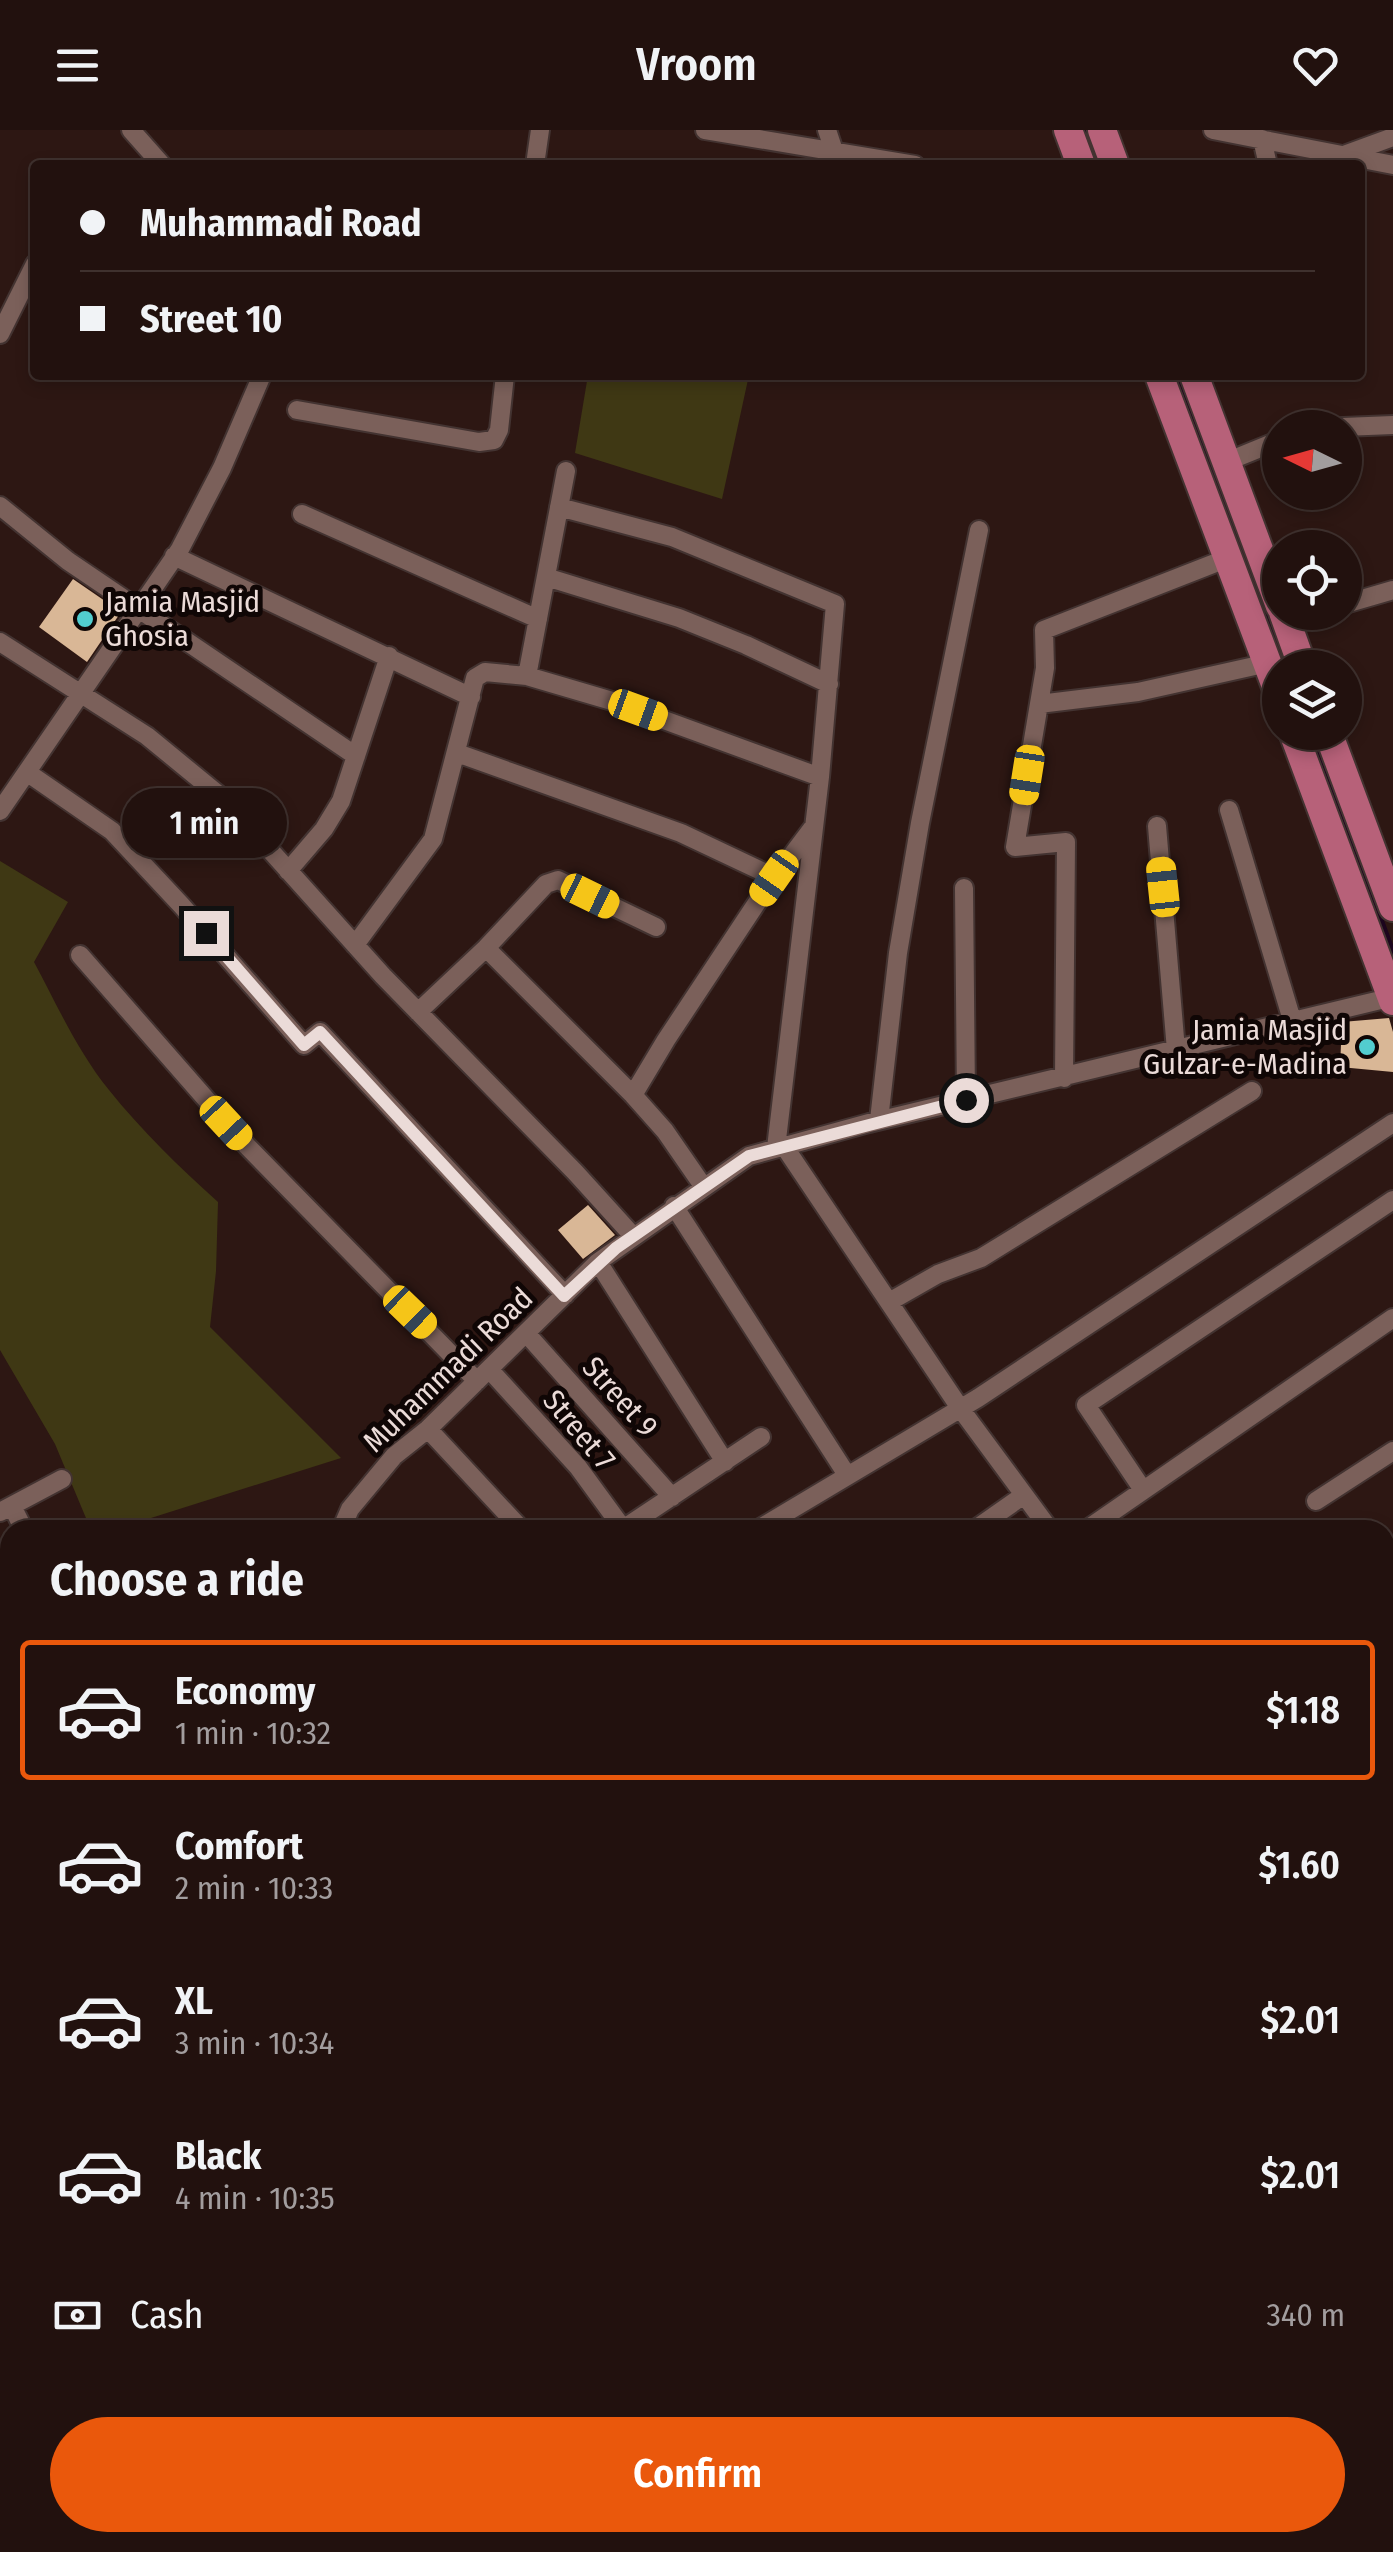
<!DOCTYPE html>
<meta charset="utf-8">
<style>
:root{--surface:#22110e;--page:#2a1a17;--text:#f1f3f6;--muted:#a29d9e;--line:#3f312e;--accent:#ea580c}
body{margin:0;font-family:"Fira Sans Condensed",sans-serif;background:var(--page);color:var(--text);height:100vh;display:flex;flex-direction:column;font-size:38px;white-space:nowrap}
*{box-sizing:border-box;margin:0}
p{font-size:32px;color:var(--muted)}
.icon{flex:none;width:55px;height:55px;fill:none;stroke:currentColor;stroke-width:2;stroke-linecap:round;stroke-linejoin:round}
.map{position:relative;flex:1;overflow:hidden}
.details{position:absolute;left:0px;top:1390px;width:1395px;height:1032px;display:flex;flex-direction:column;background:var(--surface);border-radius:30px 30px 0 0;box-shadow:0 5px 15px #0003,0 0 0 2px var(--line)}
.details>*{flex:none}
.top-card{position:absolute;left:30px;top:30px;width:1335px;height:220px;border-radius:10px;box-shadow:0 5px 15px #0003,0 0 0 2px var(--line);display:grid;align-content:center;height:220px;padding:0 50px;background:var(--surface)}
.needle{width:65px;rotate:275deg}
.tools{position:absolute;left:1262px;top:280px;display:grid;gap:20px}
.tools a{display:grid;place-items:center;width:100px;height:100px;border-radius:50%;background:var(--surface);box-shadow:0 5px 15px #0003,0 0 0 2px var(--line);font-size:50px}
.end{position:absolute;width:45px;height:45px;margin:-22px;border:12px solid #ebdbd8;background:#111;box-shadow:0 0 0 5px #111}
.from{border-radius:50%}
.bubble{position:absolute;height:70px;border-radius:35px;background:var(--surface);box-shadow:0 5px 15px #0003,0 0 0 2px var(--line);font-size:32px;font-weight:600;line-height:70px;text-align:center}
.car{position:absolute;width:30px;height:60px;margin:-30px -15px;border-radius:12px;box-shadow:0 0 8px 2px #0007;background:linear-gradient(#f5c518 24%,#345 0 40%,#f5c518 0 76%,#345 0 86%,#f5c518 0)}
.top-card b{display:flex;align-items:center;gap:35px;height:95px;font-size:38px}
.top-card b+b{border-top:2px solid var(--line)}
.top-card i{width:25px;height:25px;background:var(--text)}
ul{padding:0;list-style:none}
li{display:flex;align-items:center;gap:30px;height:140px;margin:0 20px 15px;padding:0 30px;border:5px solid transparent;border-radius:10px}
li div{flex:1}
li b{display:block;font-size:38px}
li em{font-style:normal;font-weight:600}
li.current{border-color:var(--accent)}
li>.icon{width:90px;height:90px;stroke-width:1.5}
h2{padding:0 50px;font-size:45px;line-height:120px}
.pay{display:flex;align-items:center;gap:25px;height:110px;padding:0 50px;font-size:38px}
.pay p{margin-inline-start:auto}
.button{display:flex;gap:20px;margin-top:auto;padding:20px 50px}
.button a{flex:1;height:115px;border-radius:60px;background:var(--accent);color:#fff;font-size:40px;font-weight:600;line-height:115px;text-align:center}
header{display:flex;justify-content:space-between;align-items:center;height:130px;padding:0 50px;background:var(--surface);font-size:45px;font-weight:600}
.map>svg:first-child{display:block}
.green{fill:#3f3814}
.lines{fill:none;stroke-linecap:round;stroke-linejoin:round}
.stream{stroke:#1c051d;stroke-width:6}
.building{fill:#d9b796}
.street-casing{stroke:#433331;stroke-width:22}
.primary-casing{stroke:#433331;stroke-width:32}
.street{stroke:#7b605a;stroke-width:18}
.primary{stroke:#b76179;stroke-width:28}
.route{stroke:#ebdbd8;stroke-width:12}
.poi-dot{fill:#52cdcf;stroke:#0f0605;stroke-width:4}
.labels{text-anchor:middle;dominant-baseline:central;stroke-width:10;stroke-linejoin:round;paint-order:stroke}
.poi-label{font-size:30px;fill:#ebdbd8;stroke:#0f0605;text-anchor:start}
.street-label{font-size:30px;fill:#ebdbd8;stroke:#0f0605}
</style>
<header><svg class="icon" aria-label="menu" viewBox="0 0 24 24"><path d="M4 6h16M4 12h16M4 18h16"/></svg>Vroom<svg class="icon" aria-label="heart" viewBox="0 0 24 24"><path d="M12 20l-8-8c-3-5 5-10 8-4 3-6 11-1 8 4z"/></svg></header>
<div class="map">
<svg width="1393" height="2422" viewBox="0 0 1393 2422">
<rect width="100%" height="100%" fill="#2d1713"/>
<path class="green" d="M588,245h161l-27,124 -147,-46z
M0,731l68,41 -34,60c23,43 44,90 75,128 32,40 71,78 109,112l-2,69 -6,56 131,131 -228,72h-22l-36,-86 -55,-94z"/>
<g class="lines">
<path class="stream" d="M1085,0l13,35
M1177,245l109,293
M1311,602l82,221"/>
</g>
<path class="building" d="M73,449l48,33 -34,50 -48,-35z
M1389,888l4,14v40l-53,-5 2,-45z
M588,1075l27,30 -32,24 -25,-29z"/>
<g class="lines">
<g class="street-casing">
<path id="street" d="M131,0l31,35
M705,0l210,35
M827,0l10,30
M1213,0l180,35
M1262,9l6,26
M1344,25l49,-18
M535,35l5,-35
M0,204l35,-70
M297,280l182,32 15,-2 5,-10 6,-55
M1318,298l75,-3
M1226,332l54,-22
M0,376l68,55 288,195
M559,377l113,30 163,67 -15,173 -44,371
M302,384l236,105
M174,426l297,141
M546,447l133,41 67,27 83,39
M1345,474l48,-14
M1286,492l32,-10
M0,512l147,94 78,64 158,176 192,196 58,64
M527,546l85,25 208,76
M1039,574l99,-12 130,-29
M457,623l224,80 93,44
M28,643l84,58 70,75 122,139 16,-13 245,263
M1229,680l63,210
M0,681l180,-262 42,-81 40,-93
M1157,696l19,224
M288,741l36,-42 17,-28 48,-145
M964,758l2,212
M355,815l78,-106 42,-161 10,-6 42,4 39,-205
M486,818l147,147 32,36 38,55
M80,825l167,191 230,235
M418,882l68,-64 60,-64 12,-4 98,47
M1064,948l2,-236 -51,5 30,-179 -1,-38 184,-72
M633,965l33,-55 96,-145 52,-69
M879,990l19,-167 22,-130 59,-293
M784,1016l176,262 90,122
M674,1076l173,269
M598,1132l127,200
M889,1172l49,-28 43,-16 271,-167
M526,1203l146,164
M489,1239l89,98 46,63
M428,1299l94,101
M1143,1360l-57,-85 307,-205
M1316,1371l77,-50
M12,1376l12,24
M0,1382l62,-33
M623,1399l138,-92
M341,1400l9,-21 44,-53 34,-27 170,-167 151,-106 120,-33 524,-126
M757,1400l221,-132 415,-275
M974,1400l50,-35
M1086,1400l307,-212
M0,1495l10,-4
M1385,1566l8,-3
M0,1601l10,-5
M1385,1691l8,16
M0,1722l10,-4
M1385,1779l8,-6
M0,1827l10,-4
M0,1890l10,27
M1385,2010l8,-7
M0,2101l10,-2
M1385,2194l8,6
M1385,2243l8,-12
M1385,2369l8,5
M97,2412l1,10
M908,2412l1,10
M1121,2412l27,10
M273,2422l15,-6 -1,-4
M551,2422v-10
M1308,2422l4,-10"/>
</g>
<g class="primary-casing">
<path id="primary" d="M1068,0l13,35
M1102,0l13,35
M1159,245l121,322
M1194,245l86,231
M1283,482l20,56
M1293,602l100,269
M1328,602l65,175"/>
</g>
<use href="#street" class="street"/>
<use href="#primary" class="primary"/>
</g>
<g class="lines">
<path class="route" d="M206,803l98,112 16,-13 244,264 52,-48 133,-92 217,-56"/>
</g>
<g class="poi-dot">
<circle cx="85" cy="489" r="10"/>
<circle cx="1367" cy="917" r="10"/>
</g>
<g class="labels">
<g class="poi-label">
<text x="105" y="472">Jamia Masjid<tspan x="105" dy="34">Ghosia</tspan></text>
<text x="1347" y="900" text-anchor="end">Jamia Masjid<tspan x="1347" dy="34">Gulzar-e-Madina</tspan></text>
</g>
<g class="street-label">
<text transform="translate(448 1240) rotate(-44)">Muhammadi Road</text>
<text transform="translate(620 1267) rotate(48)">Street 9</text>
<text transform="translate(579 1300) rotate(50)">Street 7</text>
</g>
</g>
</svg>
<div class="tools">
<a><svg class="needle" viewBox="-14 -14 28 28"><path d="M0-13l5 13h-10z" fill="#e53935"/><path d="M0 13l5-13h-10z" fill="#a29d9e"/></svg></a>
<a><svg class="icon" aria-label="locate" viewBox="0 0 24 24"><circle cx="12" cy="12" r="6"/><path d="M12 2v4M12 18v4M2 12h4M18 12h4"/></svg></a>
<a><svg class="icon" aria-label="layers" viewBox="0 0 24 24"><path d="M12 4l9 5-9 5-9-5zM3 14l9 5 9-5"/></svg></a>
</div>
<i class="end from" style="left:966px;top:970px"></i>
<i class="end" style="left:206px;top:803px"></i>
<div class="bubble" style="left:122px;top:658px;width:165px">1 min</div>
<i class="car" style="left:638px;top:580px;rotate:110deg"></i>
<i class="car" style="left:1027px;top:645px;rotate:189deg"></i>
<i class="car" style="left:774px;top:748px;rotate:215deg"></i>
<i class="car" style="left:1163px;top:757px;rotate:354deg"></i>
<i class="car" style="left:590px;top:766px;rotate:116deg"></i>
<i class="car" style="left:226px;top:993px;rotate:137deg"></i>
<i class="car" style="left:410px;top:1182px;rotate:134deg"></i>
<div class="top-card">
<b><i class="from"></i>Muhammadi Road</b>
<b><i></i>Street 10</b>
</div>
<section class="details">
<h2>Choose a ride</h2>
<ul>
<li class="current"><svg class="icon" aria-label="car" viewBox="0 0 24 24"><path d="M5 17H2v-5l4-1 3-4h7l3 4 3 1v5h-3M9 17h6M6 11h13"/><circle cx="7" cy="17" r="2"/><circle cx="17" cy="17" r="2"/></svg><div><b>Economy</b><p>1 min · 10:32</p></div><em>$1.18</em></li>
<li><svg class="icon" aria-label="car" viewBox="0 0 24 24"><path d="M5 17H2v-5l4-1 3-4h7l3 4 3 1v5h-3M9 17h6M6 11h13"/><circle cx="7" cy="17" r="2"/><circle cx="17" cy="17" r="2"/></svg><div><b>Comfort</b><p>2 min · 10:33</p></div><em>$1.60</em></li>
<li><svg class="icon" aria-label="car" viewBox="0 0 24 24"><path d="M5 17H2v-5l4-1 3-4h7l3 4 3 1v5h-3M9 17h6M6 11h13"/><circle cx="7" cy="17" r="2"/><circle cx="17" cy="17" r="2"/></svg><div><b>XL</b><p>3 min · 10:34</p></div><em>$2.01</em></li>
<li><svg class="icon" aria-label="car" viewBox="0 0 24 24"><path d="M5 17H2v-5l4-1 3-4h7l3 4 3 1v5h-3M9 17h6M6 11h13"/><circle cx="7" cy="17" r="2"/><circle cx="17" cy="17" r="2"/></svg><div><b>Black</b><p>4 min · 10:35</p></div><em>$2.01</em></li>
</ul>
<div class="pay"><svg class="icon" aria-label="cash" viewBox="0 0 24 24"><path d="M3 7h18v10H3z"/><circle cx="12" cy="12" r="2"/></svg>Cash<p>340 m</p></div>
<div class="button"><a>Confirm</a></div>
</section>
</div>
